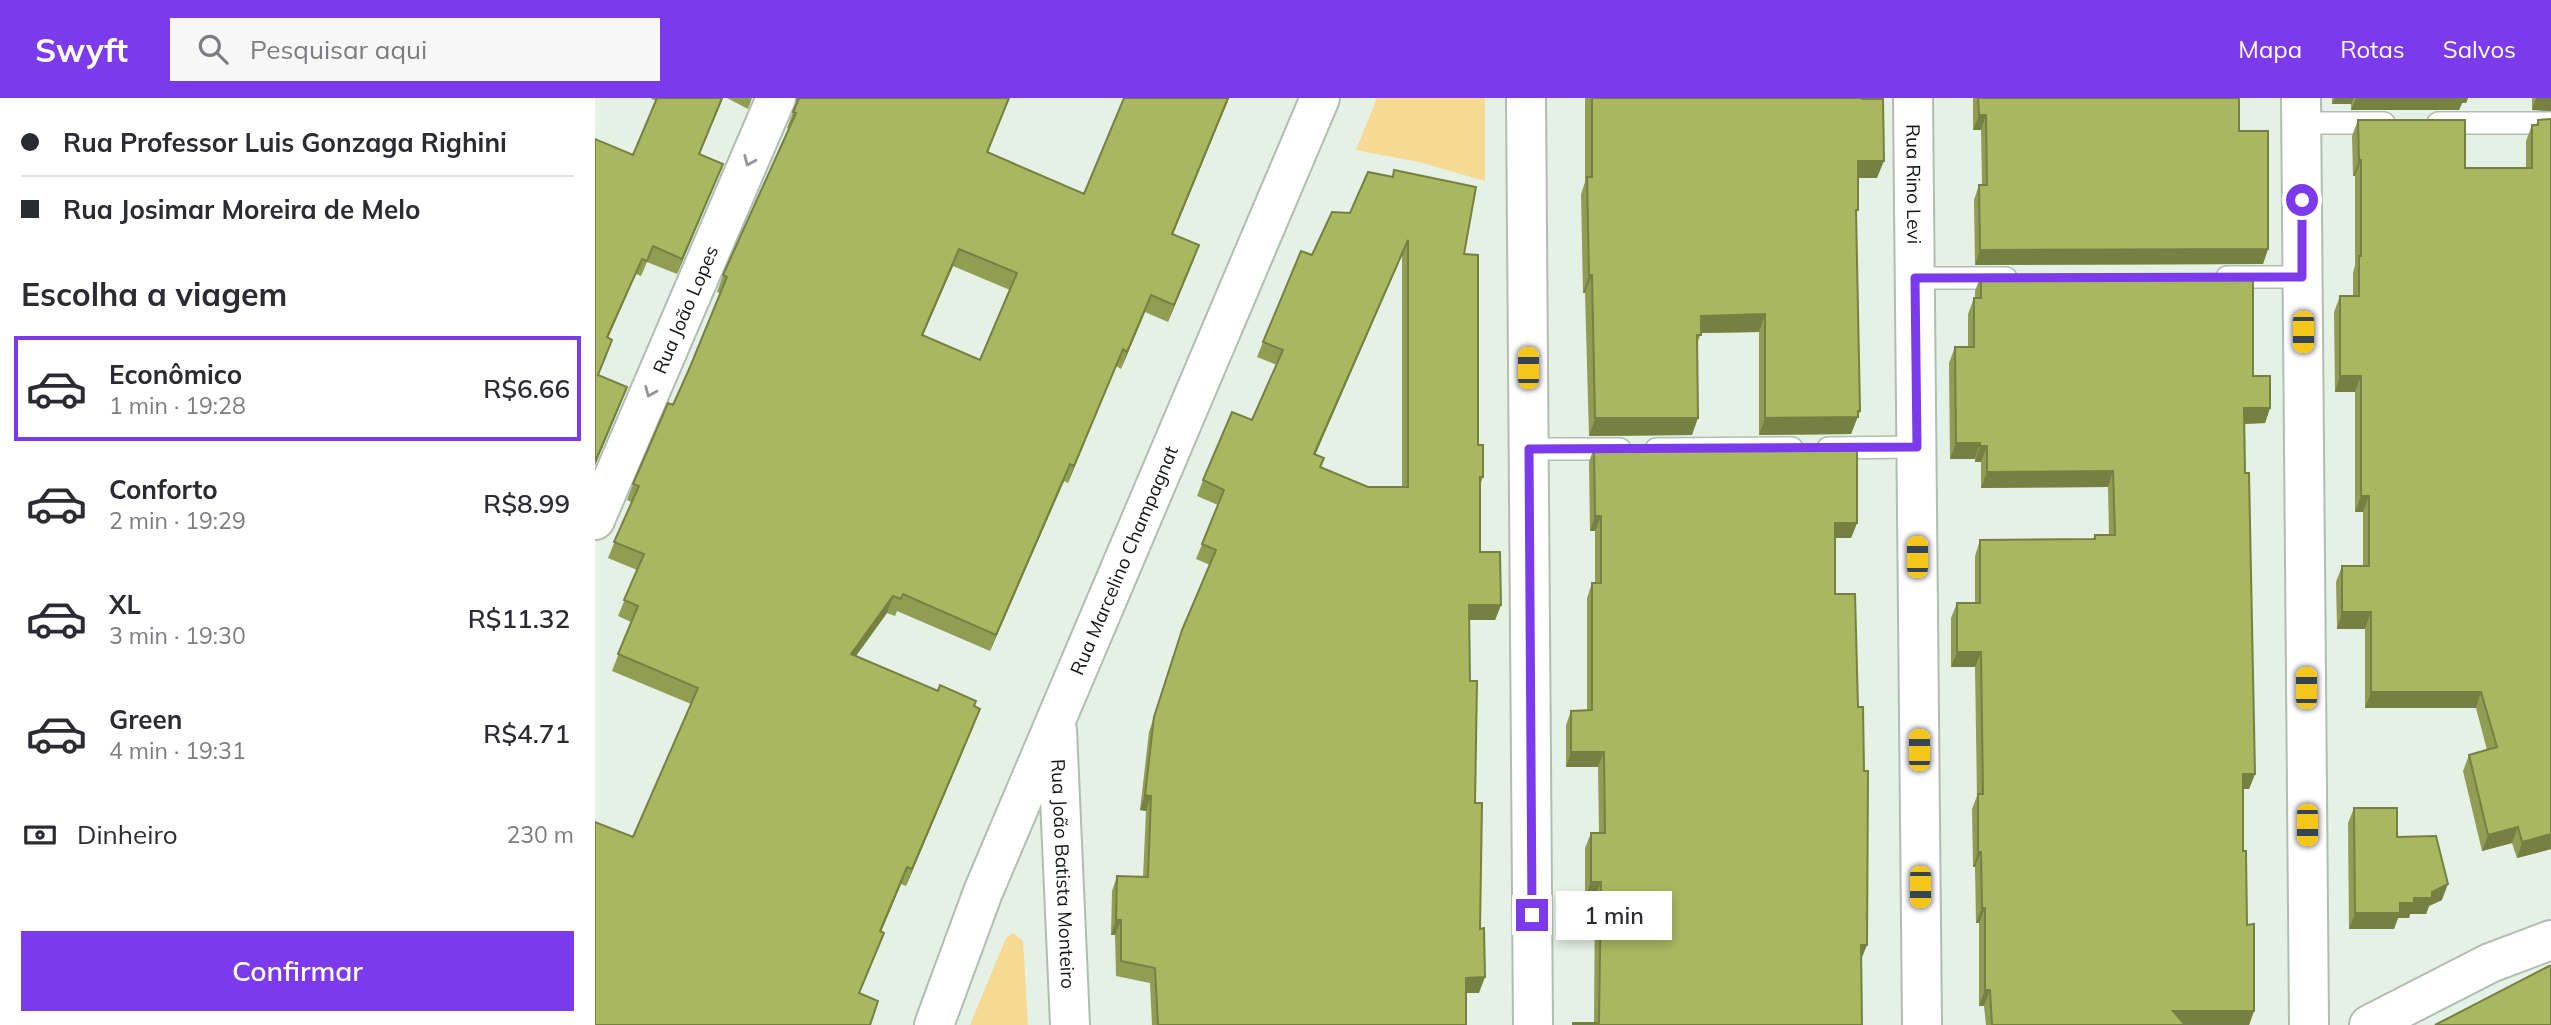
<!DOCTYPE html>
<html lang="pt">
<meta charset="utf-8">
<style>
:root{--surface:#fff;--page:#f7f7f7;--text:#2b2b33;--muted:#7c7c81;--line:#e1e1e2;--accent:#7c3aed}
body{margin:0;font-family:Mulish,sans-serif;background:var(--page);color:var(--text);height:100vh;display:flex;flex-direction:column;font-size:26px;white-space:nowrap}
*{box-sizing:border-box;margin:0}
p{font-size:23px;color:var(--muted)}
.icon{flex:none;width:38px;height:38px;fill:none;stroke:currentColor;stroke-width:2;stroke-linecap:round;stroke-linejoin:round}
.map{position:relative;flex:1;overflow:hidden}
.details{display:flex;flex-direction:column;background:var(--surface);width:595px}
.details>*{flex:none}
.top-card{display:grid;align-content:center;height:154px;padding:0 21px;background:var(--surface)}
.end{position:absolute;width:32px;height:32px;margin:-16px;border:9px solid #7c3aed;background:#fff;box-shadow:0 0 0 4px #fff}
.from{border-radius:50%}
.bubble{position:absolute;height:49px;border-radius:0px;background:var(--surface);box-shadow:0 4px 10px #0003;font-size:23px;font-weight:600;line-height:49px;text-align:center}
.car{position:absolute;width:21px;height:42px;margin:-21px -10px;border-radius:9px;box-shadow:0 0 5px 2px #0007;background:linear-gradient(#f5c518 24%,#345 0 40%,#f5c518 0 76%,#345 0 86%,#f5c518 0)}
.top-card b{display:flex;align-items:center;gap:24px;height:66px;font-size:26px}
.top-card b+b{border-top:2px solid var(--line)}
.top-card i{width:18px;height:18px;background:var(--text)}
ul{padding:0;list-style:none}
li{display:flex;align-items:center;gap:21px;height:105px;margin:0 14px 10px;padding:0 7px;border:4px solid transparent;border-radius:0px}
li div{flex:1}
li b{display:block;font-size:26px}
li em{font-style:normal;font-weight:600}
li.active{border-color:var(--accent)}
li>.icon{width:63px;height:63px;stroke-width:1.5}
h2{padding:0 21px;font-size:32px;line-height:84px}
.pay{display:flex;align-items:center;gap:18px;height:77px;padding:0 21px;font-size:26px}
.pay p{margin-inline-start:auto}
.cta{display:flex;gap:14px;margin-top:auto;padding:14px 21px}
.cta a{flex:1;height:80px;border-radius:0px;background:var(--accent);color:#fff;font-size:28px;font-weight:600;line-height:80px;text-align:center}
header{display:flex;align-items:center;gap:42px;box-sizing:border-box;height:98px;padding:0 35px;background:var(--accent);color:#fff}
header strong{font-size:33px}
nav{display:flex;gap:38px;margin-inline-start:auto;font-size:24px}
.search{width:490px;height:63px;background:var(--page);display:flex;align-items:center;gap:18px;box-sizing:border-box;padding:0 24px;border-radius:0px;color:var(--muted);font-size:26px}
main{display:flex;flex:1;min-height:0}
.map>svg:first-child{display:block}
.green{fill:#f6d992}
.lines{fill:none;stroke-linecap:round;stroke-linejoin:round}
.lane-casing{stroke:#b0bdb0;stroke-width:24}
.street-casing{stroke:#b0bdb0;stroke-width:42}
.lane{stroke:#fff;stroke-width:21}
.street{stroke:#fff;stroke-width:38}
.wall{fill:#909d53;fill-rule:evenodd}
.shaded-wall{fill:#768043}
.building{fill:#a8b760;stroke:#768043;stroke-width:2;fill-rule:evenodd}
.oneway{stroke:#949694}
.route{stroke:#7c3aed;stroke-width:9}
.labels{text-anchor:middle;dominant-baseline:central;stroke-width:7;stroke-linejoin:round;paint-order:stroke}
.street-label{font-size:19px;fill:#111611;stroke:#f1fef2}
</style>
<header>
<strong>Swyft</strong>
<div class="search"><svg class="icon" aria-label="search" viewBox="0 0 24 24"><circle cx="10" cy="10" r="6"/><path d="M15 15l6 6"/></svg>Pesquisar aqui</div>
<nav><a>Mapa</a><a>Rotas</a><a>Salvos</a></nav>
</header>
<main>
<section class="details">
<div class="top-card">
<b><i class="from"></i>Rua Professor Luis Gonzaga Righini</b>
<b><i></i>Rua Josimar Moreira de Melo</b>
</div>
<h2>Escolha a viagem</h2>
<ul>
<li class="active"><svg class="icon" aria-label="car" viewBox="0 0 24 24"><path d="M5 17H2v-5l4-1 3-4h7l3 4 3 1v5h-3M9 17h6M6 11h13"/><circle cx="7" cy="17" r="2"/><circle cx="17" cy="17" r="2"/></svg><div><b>Econômico</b><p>1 min · 19:28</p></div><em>R$6.66</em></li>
<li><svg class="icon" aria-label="car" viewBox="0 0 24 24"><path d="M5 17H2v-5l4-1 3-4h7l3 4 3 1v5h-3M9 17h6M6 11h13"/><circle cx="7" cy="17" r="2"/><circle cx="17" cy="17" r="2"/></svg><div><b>Conforto</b><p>2 min · 19:29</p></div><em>R$8.99</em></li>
<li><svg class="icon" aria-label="car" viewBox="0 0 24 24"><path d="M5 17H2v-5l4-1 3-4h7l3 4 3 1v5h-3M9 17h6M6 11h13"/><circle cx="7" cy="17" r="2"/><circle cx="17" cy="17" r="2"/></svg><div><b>XL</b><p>3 min · 19:30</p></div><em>R$11.32</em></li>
<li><svg class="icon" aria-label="car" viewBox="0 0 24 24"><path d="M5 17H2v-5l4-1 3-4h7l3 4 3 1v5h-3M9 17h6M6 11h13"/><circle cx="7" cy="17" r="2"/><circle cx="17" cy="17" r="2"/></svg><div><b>Green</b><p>4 min · 19:31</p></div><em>R$4.71</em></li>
</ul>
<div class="pay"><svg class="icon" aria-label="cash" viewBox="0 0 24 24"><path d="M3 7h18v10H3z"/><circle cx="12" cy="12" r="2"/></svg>Dinheiro<p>230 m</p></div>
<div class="cta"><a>Confirmar</a></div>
</section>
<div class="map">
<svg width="1956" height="927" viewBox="0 0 1956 927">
<rect width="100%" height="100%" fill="#e4f1e4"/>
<path class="green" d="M782,0h108v83l-66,-19 -63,-12z
M418,835l10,8 5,84h-58l36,-87z"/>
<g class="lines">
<g class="lane-casing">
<path id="lane" d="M1706,25h83
M1843,25h113
M1632,179h75
M1320,180h91
M1233,350l89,-1
M934,351h91
M1061,351l136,-1"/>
</g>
<g class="street-casing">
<g id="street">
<path d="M931,0l7,927"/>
<path id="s1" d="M1318,0l9,927"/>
<path d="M1706,0l8,927"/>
<path id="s2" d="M0,422l181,-422"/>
<path id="s3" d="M462,632l13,295"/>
<path id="s4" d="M339,927l49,-133 337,-794"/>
<path d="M1774,927l121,-62 61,-23"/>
</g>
</g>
<use href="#lane" class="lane"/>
<use href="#street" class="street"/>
</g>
<path class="wall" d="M55,0h73l-24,56 24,10 -46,110 -30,-12 -6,14 -5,-2 -28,64 -1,17 -9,20 23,28 -26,62v-326l38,16 23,-54z
M132,0h25l-4,11z
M201,0h213l-21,55 96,41 40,-96h105l-56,136 26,11 -31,77 -23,-10 -24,57 -5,-3 -48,117 -4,-2 -74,170 -93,-40 -2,5 -8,-3 -31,43 118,50v19l-68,161 -5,-2 -20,48 -3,17 -19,45 11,31 -237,-188 58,-133 -79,-33 19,-49 -13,-6 19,-46 -29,-12 23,-56 -4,-2 6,-16 40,-79 17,-38 30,-74 -3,-1 6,-17 66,-146 -2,-1 9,-24zM358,168l57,24 -30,70 -57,-25z
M990,0h277l15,80h-19l-2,39 4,194 -9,23 -92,1v-103l-58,1 -4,11 -5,91 -103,1 -4,-143h-2l-2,-99 4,-12z
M1378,0h266v33l29,118 -5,15 -288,1 -1,-65 5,-15h3l-1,-55h-8z
M1737,0h136l-2,5h-4l-3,7h-108v-6h-19z
M1937,0h19v13l-19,-1z
M1763,22l107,48h61v-27l6,-16h4l2,-5 13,729 -34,9 -5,-15 -30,8 -19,-80 6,-16 18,-5 -11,-42h-111v-79h-28l-1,-47 6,-16h21v-54h-8v-120h-20l-1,-80 6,-16h13v-23l2,-8v-89h-2l-1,-40z
M799,72l70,84 14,191 5,32 -3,9v66l21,53 -6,15h-26l1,61 5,122 4,190h-13v32h-314l-2,-42 -34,-7 -1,-41h-4l1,-44 5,-15 26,1 3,-66 -6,-1 9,-78 33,-102 28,-65 -14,-6 22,-54 -21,-9 6,-16 49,-60 25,-55 -20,-8 6,-15 49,-87 38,-42 42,-36zM807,157v232h-34l-48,-20 -5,-12z
M1386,177l272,101 17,32 -5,15 -21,1 11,350 -6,15h-6v62l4,74 7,86 -5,14h-263l-2,-19h-5v-83h-3l-1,-56h-2l-1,-58 5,-13 -2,-129h-24v-49l6,-15h18v-47l5,-16 113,-1 2,-4h14l-1,-48 -127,1v-26h-6v-3h-25l-1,-96 6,-16h13v-33l6,-16h1v-7z
M1169,348l93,77 -6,15h-16v56l26,366 1,65h-290l1,-2h21l1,-126h-10v-49l6,-15h8l-1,-66h-32v-42l5,-14 16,-1v-112l5,-15h3v-52h-5l-1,-69 5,-15 169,3z
M1759,710l43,29 45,63 -13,6 -3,8h-16l-1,4h-11l-4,11h-45l-1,-106z"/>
<path class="shaded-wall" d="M127,0h1l-30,71 6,-15z
M633,0h1l-63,153 6,-17z
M1740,0h19l-3,6h-19z
M1761,0h112l-2,5h-4l-3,7h-108z
M1941,0h15v13l-19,-1z
M1384,17h7l-5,15h-8z
M1764,62h2l-6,16h-2z
M1263,63h26l-7,17h-25z
M128,66l-6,15 -40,95 5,-15z
M813,142l-6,15 -93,214 5,-15z
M604,147l-6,17 -25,60 6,-17z
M364,151l-6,17 -37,85 6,-16z
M1673,151l-5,15 -288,1 5,-15z
M47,161l-6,15 -35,79 6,-16z
M994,177h3l-7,18h-2z
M556,197l-6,17 -24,57 6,-17z
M1170,216l-6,18 -64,1 6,-17z
M528,251l-7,17 -48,117 6,-17z
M1745,278h21l-6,16h-20z
M32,289l-6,16 -26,62v-3z
M1649,310h26l-5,15 -27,1z
M1265,313l-9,23 -92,1 6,-17z
M1000,320h103l-6,17 -103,1z
M1361,345h24l-5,16h-25z
M1385,348h7l-6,16h-6z
M475,366l-6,17 -74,170 6,-16z
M1518,373l-5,16 -127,1 6,-16z
M1766,398h8l-6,16h-8z
M1000,418h6l-6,15h-5z
M1240,425h22l-6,15h-21z
M298,498l-6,17 -42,58 6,-17z
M874,507h32l-6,15h-32z
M1747,514h29l-6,17h-28z
M1362,554h24l-6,15h-24z
M1776,594h110l-5,16h-111z
M385,611l-6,16 -68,161 6,-17z
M976,654h33l-6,15h-32z
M1648,676h12l-6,15h-12z
M550,697l6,1 -5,15 -6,-1z
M1923,729l-6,16 -30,8 6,-16z
M1956,736v15l-34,9 5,-16z
M1383,754h3l-6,15h-2z
M312,769l-6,17 -27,64 6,-17z
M996,784h10l-6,15h-10z
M1853,786l-6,16 -13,6 -3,8h-16l-1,4h-11l-4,11h-45l6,-16 59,-15z
M1387,810h3l-6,15h-3z
M521,822h5l-6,15h-4z
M1266,847h6l-6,15z
M890,879l-6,16h-18l5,-15z
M1390,892h5l-6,16h-5z
M1578,913h81l-5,14h-81z"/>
<path class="building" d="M62,0h65l-23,56 24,10 -41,95 -29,-13 -6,15 -5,-2 -35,78 5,3 -14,35 29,12 -32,75v-323l38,16z
M204,0h210l-22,54 97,42 40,-96h104l-56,136 27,11 -25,60 -23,-10 -24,57 -4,-3 -49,117 -4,-2 -74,171 -93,-41 -2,5 -8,-3 -42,58 87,37 2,-6 36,16 -2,5 6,3 -68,160 -5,-2 -27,64 4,2 -25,60 19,8 -8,24h-275v-203l38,15 65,-149 -80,-34 20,-48 -14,-6 20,-46 -30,-12 25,-56 -6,-2 35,-81 5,2 17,-38 37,-90 -4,-2 73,-162 -3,-1zM364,151l58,24 -37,87 -58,-25z
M997,0h270v1h21l1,62h-26v49h-2l4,201h-2v6l-93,1v-104l-64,2v19h-4l1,83h-103l-3,-143h-3l-2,-98h5z
M1383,0h261v33h29v118l-288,1 -1,-65h8l-1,-70h-7z
M1956,21v715l-29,8 -4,-15 -30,8 -19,-80 28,-8 -16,-55h-110v-80h-29v-46h27v-70h-8v-120h-21v-80h19v-40h2v-96h-2l-1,-40h107v48h67v-43h6v-5z
M799,72l82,17 -12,67 14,1v190h5v32h-3v75h20l1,53h-32l1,76h7l-2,122h7l-2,126 4,-1 1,49 -19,1v47h-308l-3,-57 -34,-7v-41h-5l1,-44 31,1 3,-81 -6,-1 9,-78 28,-87 34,-80 -14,-6 22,-54 -21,-10 29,-68 20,8 31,-70 -20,-8 38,-91 11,4 20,-43 18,1 18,-41 25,5zM813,142v247h-40l-48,-20 4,-9 -10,-4z
M1658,176v102h17v32h-26l1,65h4l6,301h-12v77h3l1,74 7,-1v87h-81l12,14h-193l-2,-35h-5v-82h-3l-1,-56h-3v-58h5l-2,-142h-24v-49h23v-63l115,-1v-4h20l-2,-64 -126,1v-26h-7v-3h-24l-1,-96h19v-49h7v-23z
M1169,348h93v77h-22v71h20l3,113h5l1,64h4l-1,174h-6l1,80h-289v-2h26l2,-141h-10v-49h14l-1,-81h-33v-41l21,-1v-127h9v-67h-6l-1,-69 170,3z
M1759,710h43v29l39,-1 12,48 -16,8v6h-18v5h-14v10h-45z
M1954,868h2v59h-116z"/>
<defs><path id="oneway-chevron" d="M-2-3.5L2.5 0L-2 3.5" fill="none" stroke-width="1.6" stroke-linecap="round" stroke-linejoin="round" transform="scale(1.75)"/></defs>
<g class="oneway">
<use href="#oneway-chevron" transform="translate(154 63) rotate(113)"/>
<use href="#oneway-chevron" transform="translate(55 294) rotate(113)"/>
</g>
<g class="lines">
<path class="route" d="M937,817l-3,-466 388,-2 -2,-169 387,-1v-77"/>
</g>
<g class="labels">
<g class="street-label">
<text stroke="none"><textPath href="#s1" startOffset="86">Rua Rino Levi</textPath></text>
<text stroke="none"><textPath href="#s2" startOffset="229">Rua João Lopes</textPath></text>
<text stroke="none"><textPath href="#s4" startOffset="502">Rua Marcelino Champagnat</textPath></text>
<text stroke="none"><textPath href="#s3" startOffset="144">Rua João Batista Monteiro</textPath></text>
</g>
</g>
</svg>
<i class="end from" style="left:1707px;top:102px"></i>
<i class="end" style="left:937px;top:817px"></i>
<div class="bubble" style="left:961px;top:793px;width:116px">1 min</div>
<i class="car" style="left:1708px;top:234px;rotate:180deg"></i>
<i class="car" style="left:933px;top:270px;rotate:0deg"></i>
<i class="car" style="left:1322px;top:459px;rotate:0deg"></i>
<i class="car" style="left:1711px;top:590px;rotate:0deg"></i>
<i class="car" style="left:1324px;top:652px;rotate:0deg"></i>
<i class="car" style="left:1712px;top:727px;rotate:180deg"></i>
<i class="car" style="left:1325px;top:789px;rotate:180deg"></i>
</div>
</main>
